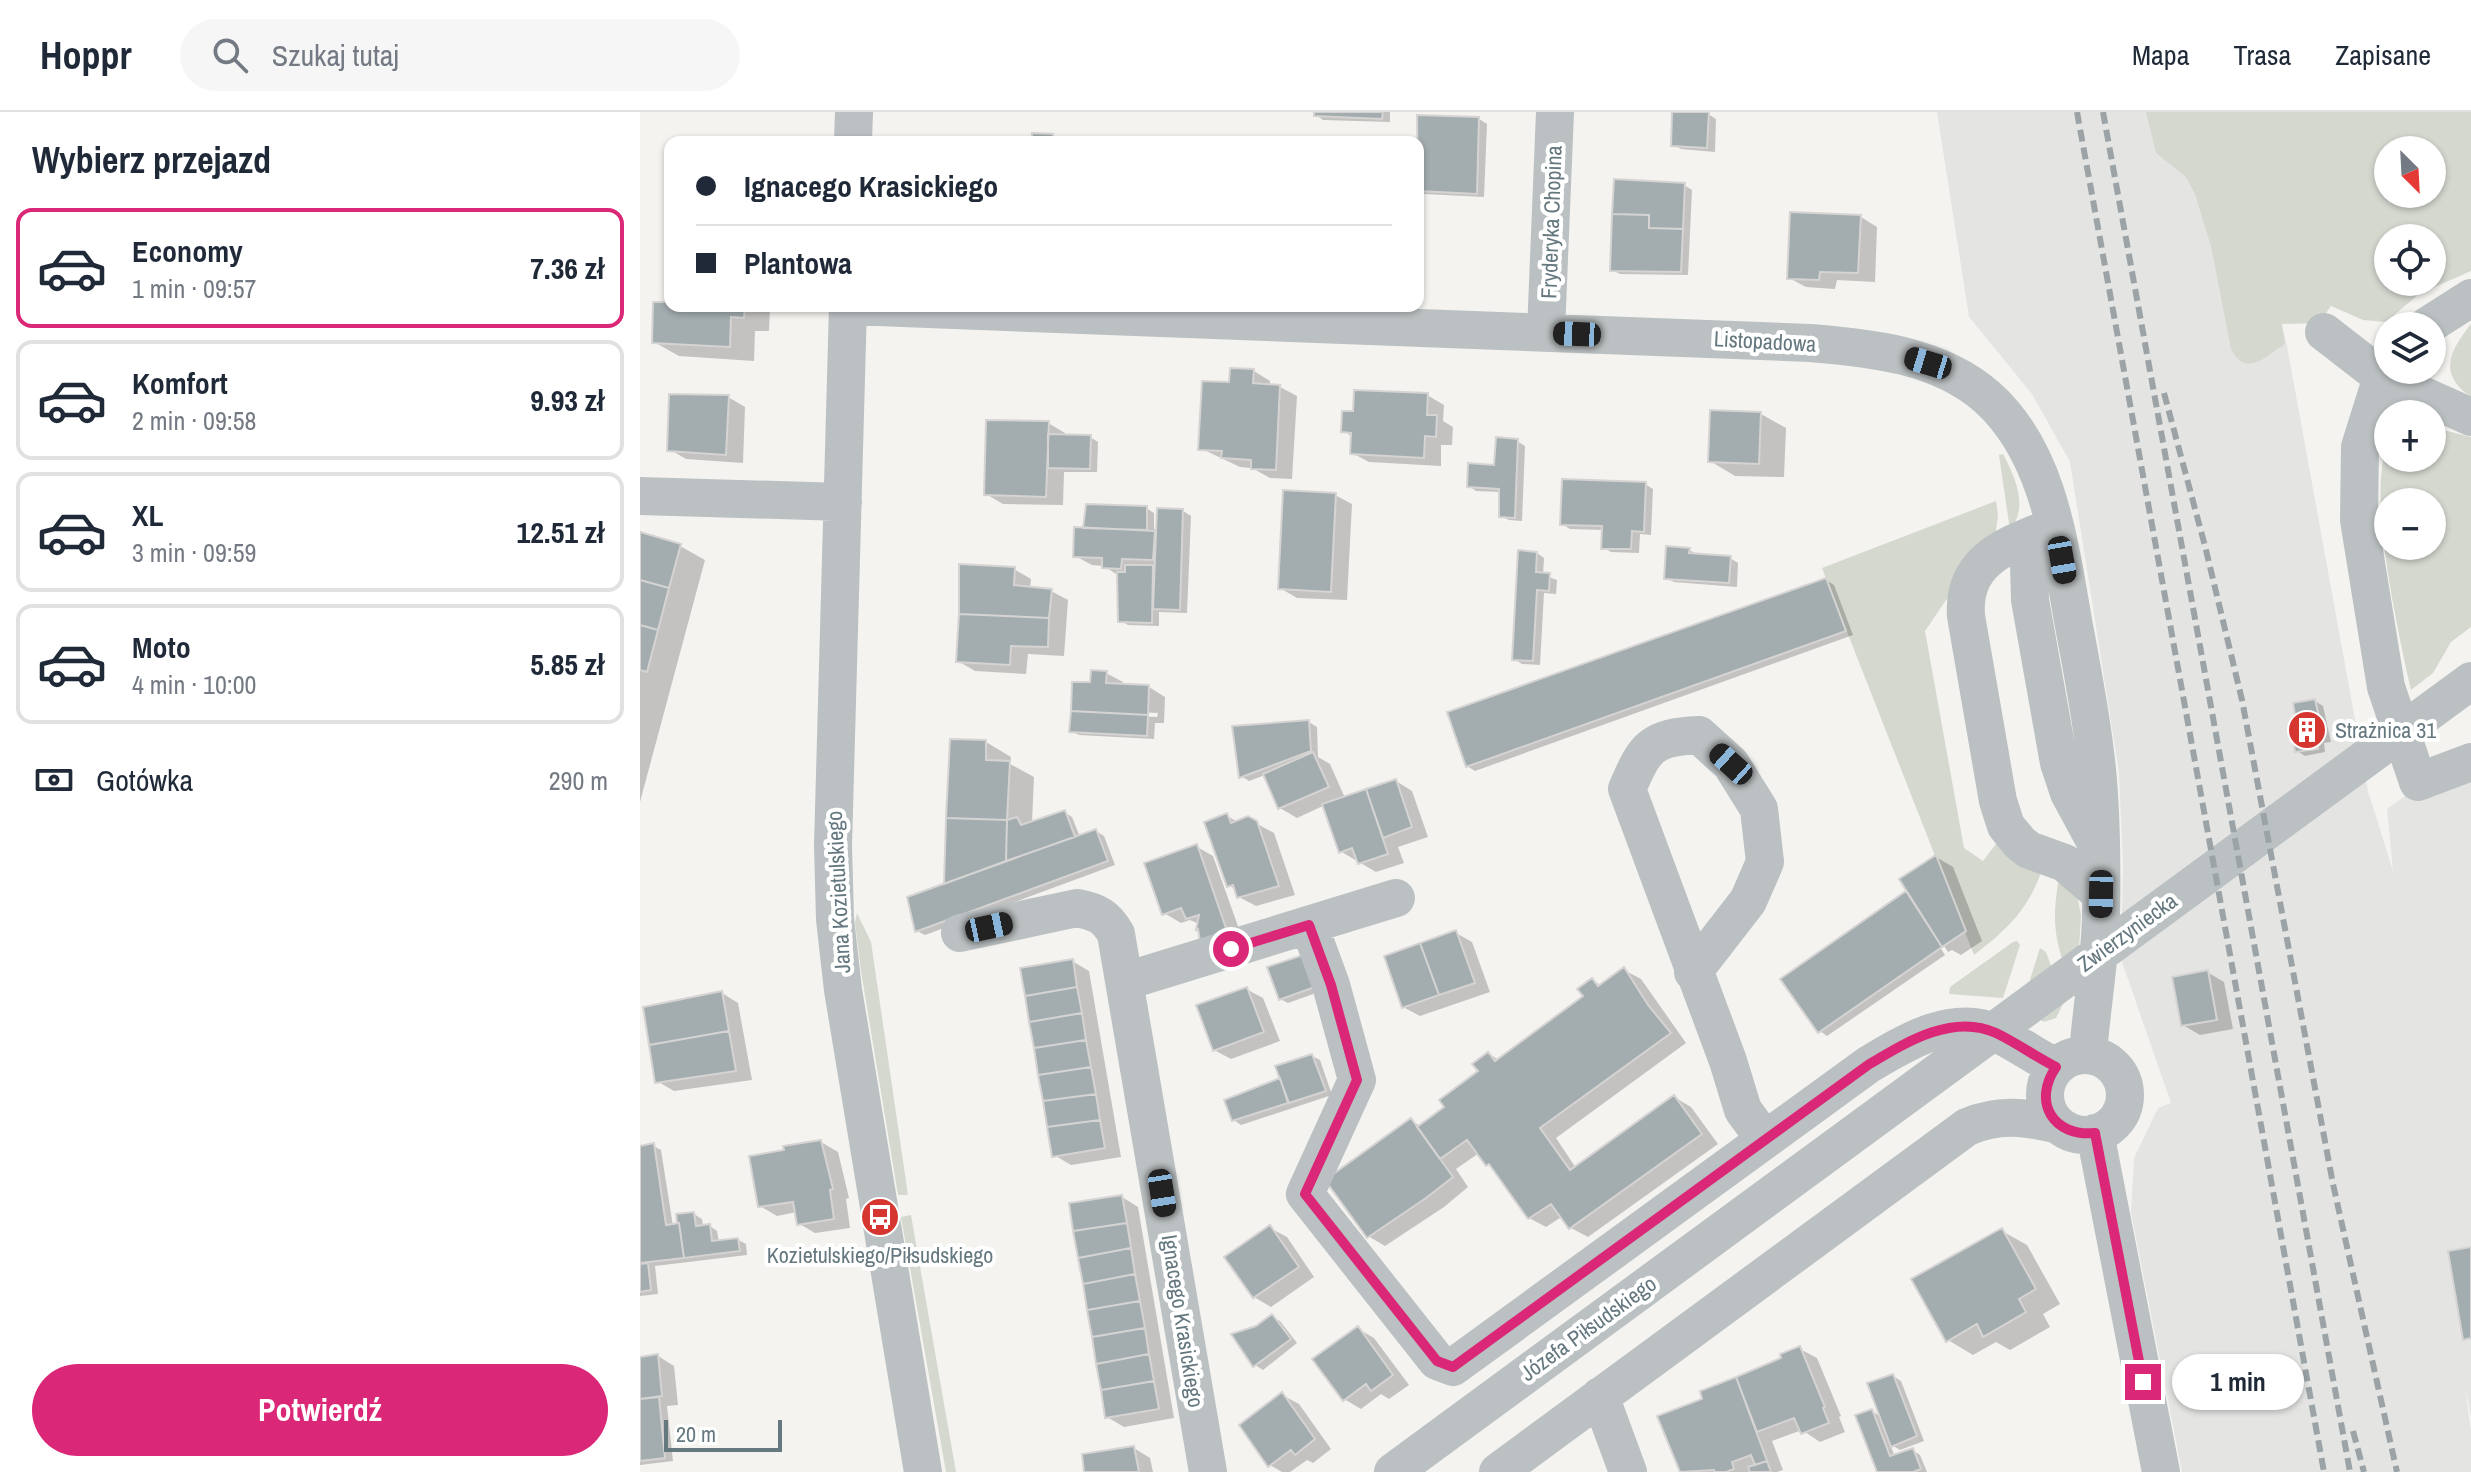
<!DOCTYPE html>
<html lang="pl">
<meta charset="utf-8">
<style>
:root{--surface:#fff;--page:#f6f6f7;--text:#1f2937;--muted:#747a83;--line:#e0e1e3;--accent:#db2777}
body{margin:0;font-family:"Archivo Narrow",sans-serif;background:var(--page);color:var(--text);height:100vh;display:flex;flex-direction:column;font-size:30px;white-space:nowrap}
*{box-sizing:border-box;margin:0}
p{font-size:26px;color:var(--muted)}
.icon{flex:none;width:44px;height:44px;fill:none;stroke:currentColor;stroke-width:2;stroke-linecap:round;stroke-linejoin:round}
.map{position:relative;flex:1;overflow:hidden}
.side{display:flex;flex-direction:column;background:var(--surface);width:640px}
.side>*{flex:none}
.banner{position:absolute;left:24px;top:24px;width:760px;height:176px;border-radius:16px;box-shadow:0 2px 6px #0004;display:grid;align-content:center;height:176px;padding:0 32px;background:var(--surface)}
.needle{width:52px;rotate:156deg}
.controls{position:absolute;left:1734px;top:24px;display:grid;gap:16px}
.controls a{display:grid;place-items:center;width:72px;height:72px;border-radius:50%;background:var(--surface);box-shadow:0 2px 6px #0004;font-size:40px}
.scale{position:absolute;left:24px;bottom:20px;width:118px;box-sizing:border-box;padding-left:8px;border:4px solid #65787f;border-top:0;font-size:22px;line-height:28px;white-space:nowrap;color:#65787f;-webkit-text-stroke:6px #fff;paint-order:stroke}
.end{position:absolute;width:36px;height:36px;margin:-18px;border:10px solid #db2777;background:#fff;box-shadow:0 0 0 4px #fff}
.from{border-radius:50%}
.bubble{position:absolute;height:56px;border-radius:28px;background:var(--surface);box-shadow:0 2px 6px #0004;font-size:26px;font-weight:700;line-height:56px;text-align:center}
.car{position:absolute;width:24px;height:48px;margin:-24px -12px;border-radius:10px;box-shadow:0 0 6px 2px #0007;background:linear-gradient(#222 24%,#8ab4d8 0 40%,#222 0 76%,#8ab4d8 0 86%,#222 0)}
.banner b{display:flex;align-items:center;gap:28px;height:76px;font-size:30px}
.banner b+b{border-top:2px solid var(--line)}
.banner i{width:20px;height:20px;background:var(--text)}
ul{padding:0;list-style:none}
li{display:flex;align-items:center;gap:24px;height:120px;margin:0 16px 12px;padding:0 16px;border:4px solid var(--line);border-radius:16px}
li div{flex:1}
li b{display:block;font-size:30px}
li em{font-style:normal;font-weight:700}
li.on{border-color:var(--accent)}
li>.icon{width:72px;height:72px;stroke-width:1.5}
h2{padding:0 32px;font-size:36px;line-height:96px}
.pay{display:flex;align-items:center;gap:20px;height:88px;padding:0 32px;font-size:30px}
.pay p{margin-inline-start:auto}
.primary-button{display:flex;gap:16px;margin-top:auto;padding:16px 32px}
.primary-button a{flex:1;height:92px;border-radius:48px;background:var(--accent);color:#fff;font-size:32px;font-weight:700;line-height:92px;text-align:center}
header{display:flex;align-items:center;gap:48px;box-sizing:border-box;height:112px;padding:0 40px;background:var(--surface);border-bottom:2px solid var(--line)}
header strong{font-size:38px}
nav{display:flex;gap:44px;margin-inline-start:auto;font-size:28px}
.search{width:560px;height:72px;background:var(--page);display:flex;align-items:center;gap:20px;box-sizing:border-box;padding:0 28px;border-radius:44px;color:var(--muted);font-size:30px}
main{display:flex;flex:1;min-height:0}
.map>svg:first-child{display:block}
.built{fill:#e4e5e3}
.green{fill:#d4d8cf;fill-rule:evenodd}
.shadow{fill:#0003;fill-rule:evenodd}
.building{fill:#a3acaf;stroke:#d5d4d3;stroke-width:2}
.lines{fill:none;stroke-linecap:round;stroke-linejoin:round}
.minor{stroke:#bbc0c2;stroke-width:38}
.rail{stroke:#9ba3a6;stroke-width:6;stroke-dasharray:12 6;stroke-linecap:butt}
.route{stroke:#db2777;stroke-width:10}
.labels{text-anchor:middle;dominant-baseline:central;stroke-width:8;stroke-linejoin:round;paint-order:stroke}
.street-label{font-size:22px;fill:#65787f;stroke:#fff}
.poi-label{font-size:22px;fill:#65787f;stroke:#fff;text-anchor:start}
</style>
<header>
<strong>Hoppr</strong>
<div class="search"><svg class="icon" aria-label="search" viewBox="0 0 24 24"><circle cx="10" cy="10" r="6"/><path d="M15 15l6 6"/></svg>Szukaj tutaj</div>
<nav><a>Mapa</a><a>Trasa</a><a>Zapisane</a></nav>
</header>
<main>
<section class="side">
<h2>Wybierz przejazd</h2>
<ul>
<li class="on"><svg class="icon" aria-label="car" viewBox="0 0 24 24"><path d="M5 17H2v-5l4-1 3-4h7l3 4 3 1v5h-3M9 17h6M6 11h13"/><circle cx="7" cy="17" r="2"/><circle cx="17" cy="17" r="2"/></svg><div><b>Economy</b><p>1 min · 09:57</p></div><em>7.36 zł</em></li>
<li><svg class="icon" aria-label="car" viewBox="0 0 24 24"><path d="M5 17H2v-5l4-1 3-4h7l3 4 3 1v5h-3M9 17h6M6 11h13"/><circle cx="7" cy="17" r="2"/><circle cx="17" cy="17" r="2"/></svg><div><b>Komfort</b><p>2 min · 09:58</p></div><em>9.93 zł</em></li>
<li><svg class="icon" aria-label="car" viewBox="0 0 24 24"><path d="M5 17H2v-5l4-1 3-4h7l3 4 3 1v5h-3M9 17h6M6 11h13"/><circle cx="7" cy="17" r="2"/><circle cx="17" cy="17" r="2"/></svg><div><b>XL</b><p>3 min · 09:59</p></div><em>12.51 zł</em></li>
<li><svg class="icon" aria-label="car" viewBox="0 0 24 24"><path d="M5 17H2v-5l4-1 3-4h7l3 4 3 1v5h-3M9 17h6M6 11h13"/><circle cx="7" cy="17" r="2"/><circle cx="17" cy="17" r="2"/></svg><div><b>Moto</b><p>4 min · 10:00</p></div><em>5.85 zł</em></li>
</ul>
<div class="pay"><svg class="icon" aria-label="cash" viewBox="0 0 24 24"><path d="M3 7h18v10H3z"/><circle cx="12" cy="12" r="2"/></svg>Gotówka<p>290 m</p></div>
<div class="primary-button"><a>Potwierdź</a></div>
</section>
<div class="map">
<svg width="1831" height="1360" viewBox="0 0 1831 1360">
<rect width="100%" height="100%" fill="#f4f3f0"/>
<path class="built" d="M1297,0h291l59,234 81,445 25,80 -6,-62 84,-61v668l-6,-29 6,44v41h-289l-51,-259 3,-55 24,-50 13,-5 -50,-144 2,-93 -4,-93 -49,-311 -38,-68 -63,-77z"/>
<path class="green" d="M1506,0h325v159l-52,23 -33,28 -23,-2 -32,-14 -12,17 -37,1 3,20c-20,12 -38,35 -54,5l-20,-103 -16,-52 -9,-17 -30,-24zM1748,38h44v44h-44zM1748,126h44v44h-44z
M1831,212v73c-34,-24 -21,-46 0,-73z
M1792,315l39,10v190l-20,15 -18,31 -22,17c-12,-55 -45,-197 -23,-246v14h44zM1792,390v44h-44v-44z
M1363,342c12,23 26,53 7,76l-11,-75z
M1356,389l2,14 -3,24 -40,48 -30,44 39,217 19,13 16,-21 44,27c-14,42 -34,61 -69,88l-152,-387z
M1420,761l18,27 3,15 -5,84c-19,-53 -27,-70 -16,-126z
M217,801l14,29 37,253h-10l-37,-224 -6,-48z
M1377,829l3,4 -17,53 -54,-4 1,-7 63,-45z
M1400,836l6,4 18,50 -8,16 -12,4 -23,-14z
M271,1103l45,257h-10l-45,-255z"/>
<path class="shadow" d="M676,0h74v10l-67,-2 -7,-5z
M1068,2l8,5 -1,33 -34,-3 -8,-5z
M839,7l8,5 -3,73 -60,-3 -6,-3z
M1044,73l8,5 -4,85 -68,-1 -8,-4z
M1221,105l16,10 -2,55 -38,-2 -2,9 -29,-2 -17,-9z
M30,192l100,2 -1,25h-14l-1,30 -75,-5 -25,-14z
M614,259l16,10v5l10,1 17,9 -5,83 -22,-1 -18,-10 -12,-1 -40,-19 31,-64z
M787,283l17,10 -1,16 10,6 -1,18h-11v21l-72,-4 -17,-9 1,-16 -10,-6 11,-18z
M88,285l17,10 -2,56 -57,-4 -17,-10z
M1121,302l25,14 -2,49 -49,-1 -25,-15z
M408,311l17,10v3l25,1 8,5 -1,30h-33l-1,33 -60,-1 -17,-10z
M877,329l8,5 -3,75 -13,-1 -8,-4v-24l-25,-1 -7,-5 27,-19z
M1005,372l8,5 -2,46 -11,-1 -1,19 -28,-1 -8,-5 1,-17 -34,-1 -8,-5z
M695,383l17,9 -5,96 -50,-2 -17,-10z
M506,396l8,5v16h4l25,-18 8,5 -4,97 -28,-1v14l-31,-1 -8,-5 -1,-44 -15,-10 -12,-1 -17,-9 17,-26z
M0,423l40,11 25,14 -65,242z
M1049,438l8,4 33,4 8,5 -1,24 -63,-5 -7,-4z
M897,441l7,5 -1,17 14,5 -1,14 -12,-1 -4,72 -18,-1 -8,-5z
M374,457l17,10 -1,10 21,2 17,9 -4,56 -36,-2 -2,20 -51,-3 -17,-10z
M1186,468l8,5 19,50 -378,136 -8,-5z
M466,561l17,9v4l26,1 16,10 -1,26h-9l-1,16 -75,-4 -8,-4 21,-47zM447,598l71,3 -1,4 -70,-3z
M1675,589l8,5 8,36 -7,1 1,9 -20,4 -8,-5 1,-28z
M669,610l8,5 1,30 12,7 15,34 51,-17 16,10 16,46 -30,10 6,16 -28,9 -36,-21 -15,-46 -28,13 -17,-10 -15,-33 -16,6 -8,-5z
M346,630l25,15 -1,7 24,13 -2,46 32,-11 8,5 8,20 16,-6 8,5 11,29 -190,70 -8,-4 29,-46z
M587,704l11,6 10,-3 26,14 21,62 -39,11 -17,-9 -2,-7 -9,-5z
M557,735l16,9 31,87 -54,-23 -9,3 -17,-10z
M1296,745l17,10 29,74 -21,14 -9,-5 -4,2 -46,-72z
M1266,782l39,61 -118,81 -7,-5z
M816,821l16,9 18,50 -70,24 -17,-9z
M680,846l10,30 -42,15 -8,-4z
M432,849l17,10 32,186 -50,8 -17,-10z
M984,858l17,9 45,64 -130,95 20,30 98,-71 17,10 27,37 -130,93 -17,-9 -8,-12 -17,11 -17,-9 -35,-50 -7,-4 -8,-11 -23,16 12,18 -24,20 -59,39 -17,-10 43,-115 10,5 26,-19 34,-35 8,-18 10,6 86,-63 7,-17 10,6z
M1567,860l17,10 9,47 -33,6 -17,-10z
M606,877l17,9 17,43 -49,18 -17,-9z
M82,881l16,10 14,77 -78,11 -17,-10z
M672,944l8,4 12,35 -91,30 -7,-5z
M181,1030l17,10 11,46 -3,1 4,29 -35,5 -17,-10 -1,-11 -20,4 -17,-10z
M13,1034l8,4 12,76 7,-2 14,-10 8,5 1,8 7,-1 7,5 2,11 19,-2 8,4 1,11 -92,11 3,28 -18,2v-148z
M482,1085l16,10 36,211 -50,9 -17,-10z
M630,1116l17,9 27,40 -43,30 -17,-10z
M1362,1119l25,14 33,59 -17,10 7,13 -40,23 -14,-8 -23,13 -25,-15z
M632,1205l8,4 17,22 -34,27 -8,-5 2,-37z
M718,1217l16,9 35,47 -20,14 -8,-5 -20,15 -17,-10z
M1160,1237l17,9 24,58 -2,1 6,15 -25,10 -18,-12 -30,11 11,29 -6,2h-25l-1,-2 -3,2h-66l-22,-55 45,-17 -3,-8 82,-32z
M18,1244l16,10 4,39 -11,1 6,55 -33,4v-106z
M1253,1264l8,5 23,60 -24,9 -10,-6 5,13 17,-7 8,5 7,17h-48l-8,-61 11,6z
M642,1283l17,9 32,45 -18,14 -6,-3 -17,12h-8l-12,-7z
M494,1336l16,10 3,14h-67z"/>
<path class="building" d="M674,0h69l-1,7 -68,-3z
M1032,0h37l-2,36 -36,-2z
M777,3l62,2 -2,77 -59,-3z
M392,21l21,1 -1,8h-20z
M974,67l71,4 -2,46 -34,-1v-13l-37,-1z
M1150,100l71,3 -3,58 -38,-1 -1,8 -32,-1z
M972,102l37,1v13l34,1 -2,43 -71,-1z
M30,179v15h75l-1,12 -13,-1 -1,30 -78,-4 1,-41h17z
M590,256l24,1 -1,14 27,2 -4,85 -25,-1v-9l-30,-2 1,-7 -24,-1 4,-69 27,1z
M714,278l74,3 -1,22h10l-1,22 -11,-1 -1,22 -74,-4 1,-21 -10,-1 1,-21h11z
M29,282l60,1 -3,60 -59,-4z
M1070,298l51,2 -2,52 -51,-2z
M346,308l63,1 -3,76 -62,-2z
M408,322l43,1 -1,34 -42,-1z
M856,325l22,2 -3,79 -16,-1v-28l-32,-2 1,-24 26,2z
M922,367l84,3 -2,50 -12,-1 -1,18h-30l1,-23 -42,-1z
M643,378l53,3 -5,99 -53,-3z
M446,392l61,2v24l-64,-2z
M517,396l26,1 -3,101 -27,-1z
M434,415l81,4 -2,29 -31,-1 -1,10 -19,-1v-10l-29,-1z
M0,420l41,12 -12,44 -29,-8z
M1026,434l24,2 -1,5 42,3 -2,27 -65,-4z
M878,438l19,2 -1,20 14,1 -1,18 -12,-1 -4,71 -21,-1z
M319,452l56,3 -1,18 38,4 -3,29 -90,-4z
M485,453h28l-1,58 -34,-1 -1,-50h8z
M1186,466l20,53 -380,136 -19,-55z
M0,468l29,8 -11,42 -18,-5z
M319,502l90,4 -1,29 -37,-1 -1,19 -54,-3z
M0,513l18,5 -11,42 -7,-2z
M451,558l16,1 -1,12 43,2 -1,30 -77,-4 1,-29h18z
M1675,587l9,40 -7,1 1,9 -23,3 -5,-31h6l-3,-18z
M431,599l77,4 -1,21 -78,-4z
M669,608l2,31 -72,27 -7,-52z
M310,627l36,1v20l24,1 -3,59 -61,-2z
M673,640l16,35 -51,22 -15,-35z
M756,667l16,48 -29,11 -17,-49z
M726,677l22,65 -30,10 -6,-16 -13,5 -17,-49z
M425,698l10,27 -69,24 1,-41 10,-3 4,8z
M587,701l4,10 17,-7 9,5 22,65 -42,12 -4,-13 -6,2 -23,-65z
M306,706l61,2 -1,41 -62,23z
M456,717l12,32 -193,71 -8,-35z
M557,732l31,90 -28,7 -2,-12 -2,1 3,-15 -13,4 -5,-11 -19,7 -18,-52z
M1296,743l30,76 -24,16 -43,-68z
M1266,779l36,56 -124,86 -38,-54z
M816,818l19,53 -36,12 -19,-52z
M780,831l19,52 -37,13 -18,-52z
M672,840l11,32 -44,16 -12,-33z
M433,847l4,28 -52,9 -5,-28z
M984,855l24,38 23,28 -131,95 30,42 104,-75 28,39 -133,95 -18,-25 -23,15 -39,-55 -3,2 -19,-26 -27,19 -23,-32 27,-20 -5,-7 39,-29 -6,-7 16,-12 7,9 88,-65 -6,-7 15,-11 6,8z
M1568,858l9,50 -36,6 -9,-49z
M437,875l5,26 -53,9 -4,-26z
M607,875l17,45 -51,19 -17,-46z
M82,879l7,40 -80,14 -6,-38z
M442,901l4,27 -52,8 -5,-26z
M89,919l7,40 -81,12 -6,-38z
M446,928l5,27 -53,8 -4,-27z
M672,942l14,37 -37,12 -14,-37z
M451,955l5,27 -53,7 -5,-26z
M640,966l8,25 -56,18 -8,-21z
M456,982l4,26 -53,7 -4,-26z
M771,1006l42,59 -27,21 -59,40 -42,-58z
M460,1008l5,28 -53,9 -5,-30z
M181,1028l12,49 -3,1 4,29 -37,6 -4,-23 -35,5 -9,-51 35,-6 -1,-4z
M14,1031l12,82 13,-2 5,35 -44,5v-117z
M482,1083l5,28 -54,8 -4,-28z
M54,1100l2,14 14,-2 2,17 26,-3 2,13 -56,7 -5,-35h-2l-1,-9z
M487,1111l4,25 -53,10 -5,-27z
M630,1113l29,42 -46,31 -29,-41z
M1362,1116l34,61 -17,10 7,13 -43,25 -6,-13 -31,18 -35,-63z
M1831,1135v91l-8,2 -15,-89z
M491,1136l4,26 -52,10 -5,-26z
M8,1151l3,27 -11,2v-28z
M495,1162l5,27 -53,9 -4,-26z
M500,1189l5,27 -53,9 -5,-27z
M632,1202l19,25 -38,28 -22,-33 25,-8z
M718,1214l35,49 -22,16 -5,-7 -23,17 -31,-42z
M505,1216l4,26 -53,10 -4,-27z
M1160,1234l25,61 -2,1 6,15 -28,11 -7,-16 -37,14 -21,-55 45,-19 -1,-4z
M18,1242l4,42 -22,3v-42z
M509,1242l5,27 -53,9 -5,-26z
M1253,1262l24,62 -26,11 -24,-64z
M1096,1265l31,84 -12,4 -4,-10 -19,7 2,7 -8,3h-11l-1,-2 -34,2 -23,-56 45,-17 -2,-8z
M514,1269l5,28 -54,9 -4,-28z
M642,1280l33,47 -20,16 -4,-5 -23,17 -29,-42z
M19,1285l6,61 -25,3v-62z
M1232,1297l18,47 23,-8 8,21 -8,3h-36l-22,-57z
M494,1334l5,26h-55l-2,-18z
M1127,1349l4,11h-21l-2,-5z"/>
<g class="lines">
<path class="minor" d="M213,30l1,-30
M208,194l-15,540 2,73 8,71 80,482
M211,194l959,37c62,5 129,12 177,54 63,56 73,151 87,229 8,42 16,84 21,126 7,54 7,110 6,164 -1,47 -10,93 -13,139
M1787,214l44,-28
M906,220l9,-220
M1684,220l58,45 89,40
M1748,256l-6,9 -22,70 -1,73 27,167 32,95 53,-20
M0,384l203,6
M1414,414c-45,19 -92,32 -88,90l32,185 8,25 14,17 9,7 36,13 36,31
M1396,422l-7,31 1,35 29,163 10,30 27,50
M669,813l22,60 26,95 -52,114 132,167 16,6 415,-302c37,-22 84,-52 128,-32 21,10 40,24 60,34
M320,821l117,-25c20,4 29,8 39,26l92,538
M1053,860l55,-71 17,-39 -6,-53 -28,-45 -32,-29c-48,2 -54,12 -72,54l101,272 15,49 22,30
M486,869l270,-83
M1405 983a40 40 0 1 1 80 0a40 40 0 1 1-80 0Z
M1455,1021l66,339
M960,1284l28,76
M753,1360l1078,-791
M858,1360l469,-345c32,-14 59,-10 92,-2"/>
<path class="rail" d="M1437,0l247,1360
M1463,0l247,1360
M1524,281l41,153 37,154 91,484 64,288
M1713,1319l11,41"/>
</g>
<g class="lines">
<path class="route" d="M591,837l78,-24 22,60 26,95 -52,114 132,167 16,6 415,-302c37,-22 84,-52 128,-32 21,10 40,24 60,34 -24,35 -3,70 39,66l48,249"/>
</g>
<defs>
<g id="building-disc" transform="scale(2)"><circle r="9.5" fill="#d5362f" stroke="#fff"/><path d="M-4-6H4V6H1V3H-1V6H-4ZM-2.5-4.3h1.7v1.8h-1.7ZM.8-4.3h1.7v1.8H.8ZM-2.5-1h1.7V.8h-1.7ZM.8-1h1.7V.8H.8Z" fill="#fff"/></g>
<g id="bus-disc" transform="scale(2)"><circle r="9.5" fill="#d5362f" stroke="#fff"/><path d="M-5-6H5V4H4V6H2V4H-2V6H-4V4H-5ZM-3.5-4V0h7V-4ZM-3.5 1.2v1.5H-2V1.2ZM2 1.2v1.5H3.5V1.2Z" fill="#fff"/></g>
</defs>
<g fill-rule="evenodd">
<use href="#building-disc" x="1667" y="618"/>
<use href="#bus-disc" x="240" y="1105"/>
</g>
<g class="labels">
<g class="street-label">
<text transform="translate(911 110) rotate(-88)">Fryderyka Chopina</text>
<text transform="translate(1125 229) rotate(3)">Listopadowa</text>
<text transform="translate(198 780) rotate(-93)">Jana Kozietulskiego</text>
<text transform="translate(1487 820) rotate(-36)">Zwierzyniecka</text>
<text transform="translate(543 1209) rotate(81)">Ignacego Krasickiego</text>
<text transform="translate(948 1216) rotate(-36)">Józefa Piłsudskiego</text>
</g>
<g class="poi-label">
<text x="1695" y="618">Strażnica 31</text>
<text x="240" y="1143" text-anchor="middle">Kozietulskiego/Piłsudskiego</text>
</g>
</g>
</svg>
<div class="controls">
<a><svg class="needle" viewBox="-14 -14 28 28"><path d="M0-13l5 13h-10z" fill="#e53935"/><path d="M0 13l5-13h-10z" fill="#747a83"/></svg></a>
<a><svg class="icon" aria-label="locate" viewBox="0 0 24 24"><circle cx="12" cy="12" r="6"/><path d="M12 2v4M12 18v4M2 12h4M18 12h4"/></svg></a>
<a><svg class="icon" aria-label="layers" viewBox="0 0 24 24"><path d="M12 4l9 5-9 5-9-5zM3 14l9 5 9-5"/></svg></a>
<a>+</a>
<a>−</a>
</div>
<div class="scale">20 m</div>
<i class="end from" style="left:591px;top:837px"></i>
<i class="end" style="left:1503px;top:1270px"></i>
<div class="bubble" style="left:1532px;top:1242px;width:132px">1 min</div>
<i class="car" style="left:937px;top:222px;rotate:272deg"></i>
<i class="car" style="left:1288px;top:251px;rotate:287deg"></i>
<i class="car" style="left:1422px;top:448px;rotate:170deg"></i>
<i class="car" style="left:1091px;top:652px;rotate:312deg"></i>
<i class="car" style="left:1461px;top:782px;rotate:181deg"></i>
<i class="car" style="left:349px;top:815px;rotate:78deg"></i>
<i class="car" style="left:522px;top:1081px;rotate:171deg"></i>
<div class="banner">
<b><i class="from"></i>Ignacego Krasickiego</b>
<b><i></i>Plantowa</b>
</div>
</div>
</main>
